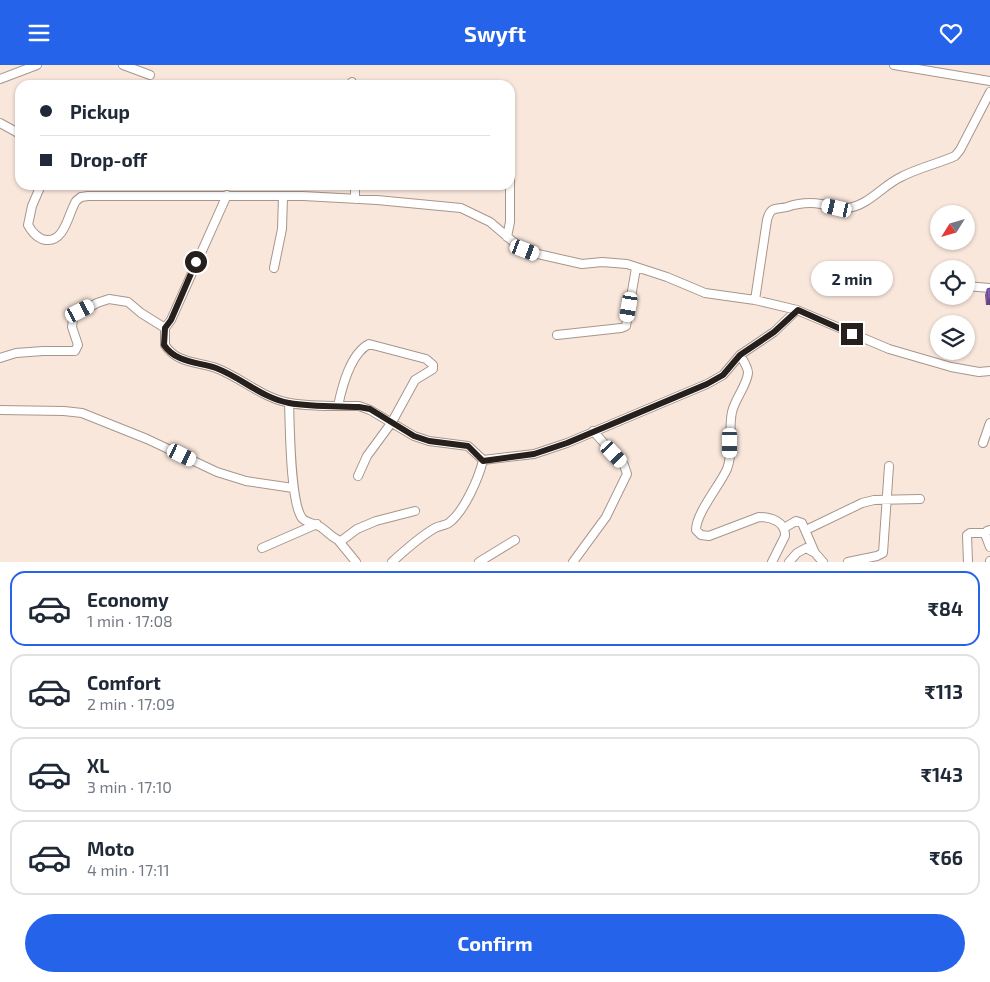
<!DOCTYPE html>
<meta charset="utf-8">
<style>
:root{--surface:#fff;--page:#f6f6f7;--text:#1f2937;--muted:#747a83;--line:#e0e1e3;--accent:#2563eb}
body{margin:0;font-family:"Exo 2",sans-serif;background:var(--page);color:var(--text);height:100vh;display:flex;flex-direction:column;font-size:19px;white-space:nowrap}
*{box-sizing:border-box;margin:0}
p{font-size:16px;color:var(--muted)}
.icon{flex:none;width:28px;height:28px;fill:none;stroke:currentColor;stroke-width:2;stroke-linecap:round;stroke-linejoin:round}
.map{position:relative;height:497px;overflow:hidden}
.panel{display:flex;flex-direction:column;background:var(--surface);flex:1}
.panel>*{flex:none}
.banner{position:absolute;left:15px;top:15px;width:500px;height:110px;border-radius:15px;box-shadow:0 1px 4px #0004;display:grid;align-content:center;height:110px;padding:0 25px;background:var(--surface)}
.needle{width:32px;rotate:233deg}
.controls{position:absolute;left:930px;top:140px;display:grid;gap:10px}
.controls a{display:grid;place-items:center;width:45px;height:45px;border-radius:50%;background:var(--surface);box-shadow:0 1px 4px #0004;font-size:25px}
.end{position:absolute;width:22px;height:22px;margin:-11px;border:6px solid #261f1b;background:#fff;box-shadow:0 0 0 2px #fff}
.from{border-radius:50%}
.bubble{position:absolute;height:35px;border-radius:18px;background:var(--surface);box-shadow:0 1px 4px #0004;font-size:16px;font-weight:700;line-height:35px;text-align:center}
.car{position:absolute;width:15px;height:30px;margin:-15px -8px;border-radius:6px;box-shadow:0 0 4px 1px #0007;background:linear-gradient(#fff 24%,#345 0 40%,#fff 0 76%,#345 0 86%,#fff 0)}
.banner b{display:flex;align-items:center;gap:18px;height:48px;font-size:19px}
.banner b+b{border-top:1px solid var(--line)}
.banner i{width:12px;height:12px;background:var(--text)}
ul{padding:9px 0 0;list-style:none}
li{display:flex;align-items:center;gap:15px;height:75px;margin:0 10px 8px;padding:0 15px;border:2px solid var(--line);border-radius:15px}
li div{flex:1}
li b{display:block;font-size:19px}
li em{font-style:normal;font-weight:700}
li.active{border-color:var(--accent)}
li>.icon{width:45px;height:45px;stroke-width:1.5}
.action{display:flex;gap:10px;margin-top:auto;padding:10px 25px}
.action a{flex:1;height:58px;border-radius:30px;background:var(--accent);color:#fff;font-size:20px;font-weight:700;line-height:58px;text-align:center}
header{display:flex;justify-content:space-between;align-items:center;height:65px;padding:0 25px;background:var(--accent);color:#fff;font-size:22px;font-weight:700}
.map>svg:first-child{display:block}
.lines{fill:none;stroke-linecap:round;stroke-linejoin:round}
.minor-casing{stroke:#a7968c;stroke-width:10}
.minor{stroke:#fff;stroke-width:8}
.wall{fill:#77579f}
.shaded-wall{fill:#614782}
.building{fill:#8a65b9;stroke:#614782}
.route{stroke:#261f1b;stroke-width:6}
</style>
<header><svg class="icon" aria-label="menu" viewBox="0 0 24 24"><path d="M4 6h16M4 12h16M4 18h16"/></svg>Swyft<svg class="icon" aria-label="heart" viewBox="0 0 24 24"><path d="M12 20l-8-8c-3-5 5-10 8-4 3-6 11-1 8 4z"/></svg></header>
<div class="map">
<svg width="990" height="497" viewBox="0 0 990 497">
<rect width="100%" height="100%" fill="#f9e7dc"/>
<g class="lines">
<g class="minor-casing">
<path id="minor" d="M123,0l27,10
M894,0l96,16
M0,14l37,-14
M352,17l1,3
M0,58l20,11
M41,120l-9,21 -4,19c4,7 9,14 18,15 19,2 22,-26 30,-39l5,-4 7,-1h215l74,4 84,8 29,14 26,22 22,10 44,10 20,-2 25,2 40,13 38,16 50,7 42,10 92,39 62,18 28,5 11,-1
M355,134v-14
M507,172l3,-15v-76
M274,203l8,-39 1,-33
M966,221l24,2
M755,235l12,-80c4,-15 9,-10 20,-13 12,-4 22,-5 34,-3 9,2 18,5 27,4 21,-3 34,-22 53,-31 17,-9 36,-13 54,-21l5,-6 30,-58
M165,263v17c11,18 33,17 51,23 26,10 46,30 74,35 22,4 47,3 69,3l11,4 44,26 15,5 39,5 15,14c-4,18 -19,51 -33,62 -4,4 -10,3 -15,6 -14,8 -31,23 -43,34
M557,270l64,-7 5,-2 10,-58
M740,290c3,5 8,12 8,18 -1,12 -13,26 -16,39 -4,18 2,39 -5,57 -7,16 -31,44 -31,61l5,5 8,1 50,-19c12,0 27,5 26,19l-13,26
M0,293l16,-5 27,-2h32l3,-6 -6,-18 1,-8 2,-4 22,-12 12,-4 19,3 13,11 24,15 6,-8 56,-125
M289,338c1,23 1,99 13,115 5,6 14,5 20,10 7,5 11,11 19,13l16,-12 19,-8 39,-10
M338,341c4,-19 12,-52 31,-62l57,15 7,6v4l-18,11 -23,42 -25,34 -9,20
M0,345l64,1 18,2 65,26 70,33 29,9 47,7
M983,378l7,-20
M483,395l51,-6 33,-11 140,-59 16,-9 17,-20 34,-23 23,-22
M784,463l12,-7 6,2 13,30
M806,465l56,-27 12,-3 46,-1
M990,465l-3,1 -2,3 5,13
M338,475l18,22
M262,483l55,-24
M479,497l36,-22
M573,497l33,-45 21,-43 -3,-9 -31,-34
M789,497l8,-9 9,-5 9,5 8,9
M848,497l29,-6 6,-3 6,-87
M968,497l-1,-27 3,-2h15
M990,497v-1"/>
</g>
<use href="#minor" class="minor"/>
</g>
<path class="wall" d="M990,223v17h-4l-1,-10 2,-6z"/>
<path class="shaded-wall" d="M988,234h2v6h-4z"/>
<path class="building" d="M990,223v11h-2l-1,-10z"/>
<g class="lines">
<path class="route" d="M196,197l-25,58 -6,8 -1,17c12,18 34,17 52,23 26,10 46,30 73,35 23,4 48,3 70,4l11,2 44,27 15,5 39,5 15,15 51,-7 33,-11 140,-59 16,-9 17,-20 34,-23 24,-22 54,24"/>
</g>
</svg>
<div class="controls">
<a><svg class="needle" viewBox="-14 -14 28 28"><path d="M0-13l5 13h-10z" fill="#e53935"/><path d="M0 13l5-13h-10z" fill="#747a83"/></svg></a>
<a><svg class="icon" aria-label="locate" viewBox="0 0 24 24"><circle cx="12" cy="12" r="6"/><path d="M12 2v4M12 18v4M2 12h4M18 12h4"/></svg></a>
<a><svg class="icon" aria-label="layers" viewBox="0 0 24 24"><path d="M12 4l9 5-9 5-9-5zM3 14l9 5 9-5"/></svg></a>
</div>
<i class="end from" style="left:196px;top:197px"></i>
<i class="end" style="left:852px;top:269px"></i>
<div class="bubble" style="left:811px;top:196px;width:82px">2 min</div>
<i class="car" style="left:837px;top:143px;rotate:283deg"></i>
<i class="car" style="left:525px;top:185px;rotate:111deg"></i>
<i class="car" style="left:629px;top:242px;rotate:190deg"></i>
<i class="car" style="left:80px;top:246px;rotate:63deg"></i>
<i class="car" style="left:730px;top:378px;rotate:180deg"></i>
<i class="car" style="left:614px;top:389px;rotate:137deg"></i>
<i class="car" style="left:182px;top:390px;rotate:116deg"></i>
<div class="banner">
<b><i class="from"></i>Pickup</b>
<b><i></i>Drop-off</b>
</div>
</div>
<section class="panel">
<ul>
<li class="active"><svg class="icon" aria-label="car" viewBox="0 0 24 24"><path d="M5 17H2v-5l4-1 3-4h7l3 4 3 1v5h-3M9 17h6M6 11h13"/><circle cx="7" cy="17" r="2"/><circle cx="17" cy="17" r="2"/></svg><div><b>Economy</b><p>1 min · 17:08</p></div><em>₹84</em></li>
<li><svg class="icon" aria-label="car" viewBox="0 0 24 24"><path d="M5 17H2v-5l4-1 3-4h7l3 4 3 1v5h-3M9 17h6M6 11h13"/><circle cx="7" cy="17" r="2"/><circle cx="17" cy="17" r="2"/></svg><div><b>Comfort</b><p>2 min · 17:09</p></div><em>₹113</em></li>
<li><svg class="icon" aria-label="car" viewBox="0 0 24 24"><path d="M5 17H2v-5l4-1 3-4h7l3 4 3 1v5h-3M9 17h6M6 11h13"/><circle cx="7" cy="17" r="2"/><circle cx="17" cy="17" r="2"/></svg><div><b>XL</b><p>3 min · 17:10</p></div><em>₹143</em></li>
<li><svg class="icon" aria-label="car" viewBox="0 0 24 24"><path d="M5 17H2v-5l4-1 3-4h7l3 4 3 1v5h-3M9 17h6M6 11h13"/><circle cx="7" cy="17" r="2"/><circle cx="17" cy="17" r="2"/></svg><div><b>Moto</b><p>4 min · 17:11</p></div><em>₹66</em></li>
</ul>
<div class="action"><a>Confirm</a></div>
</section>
